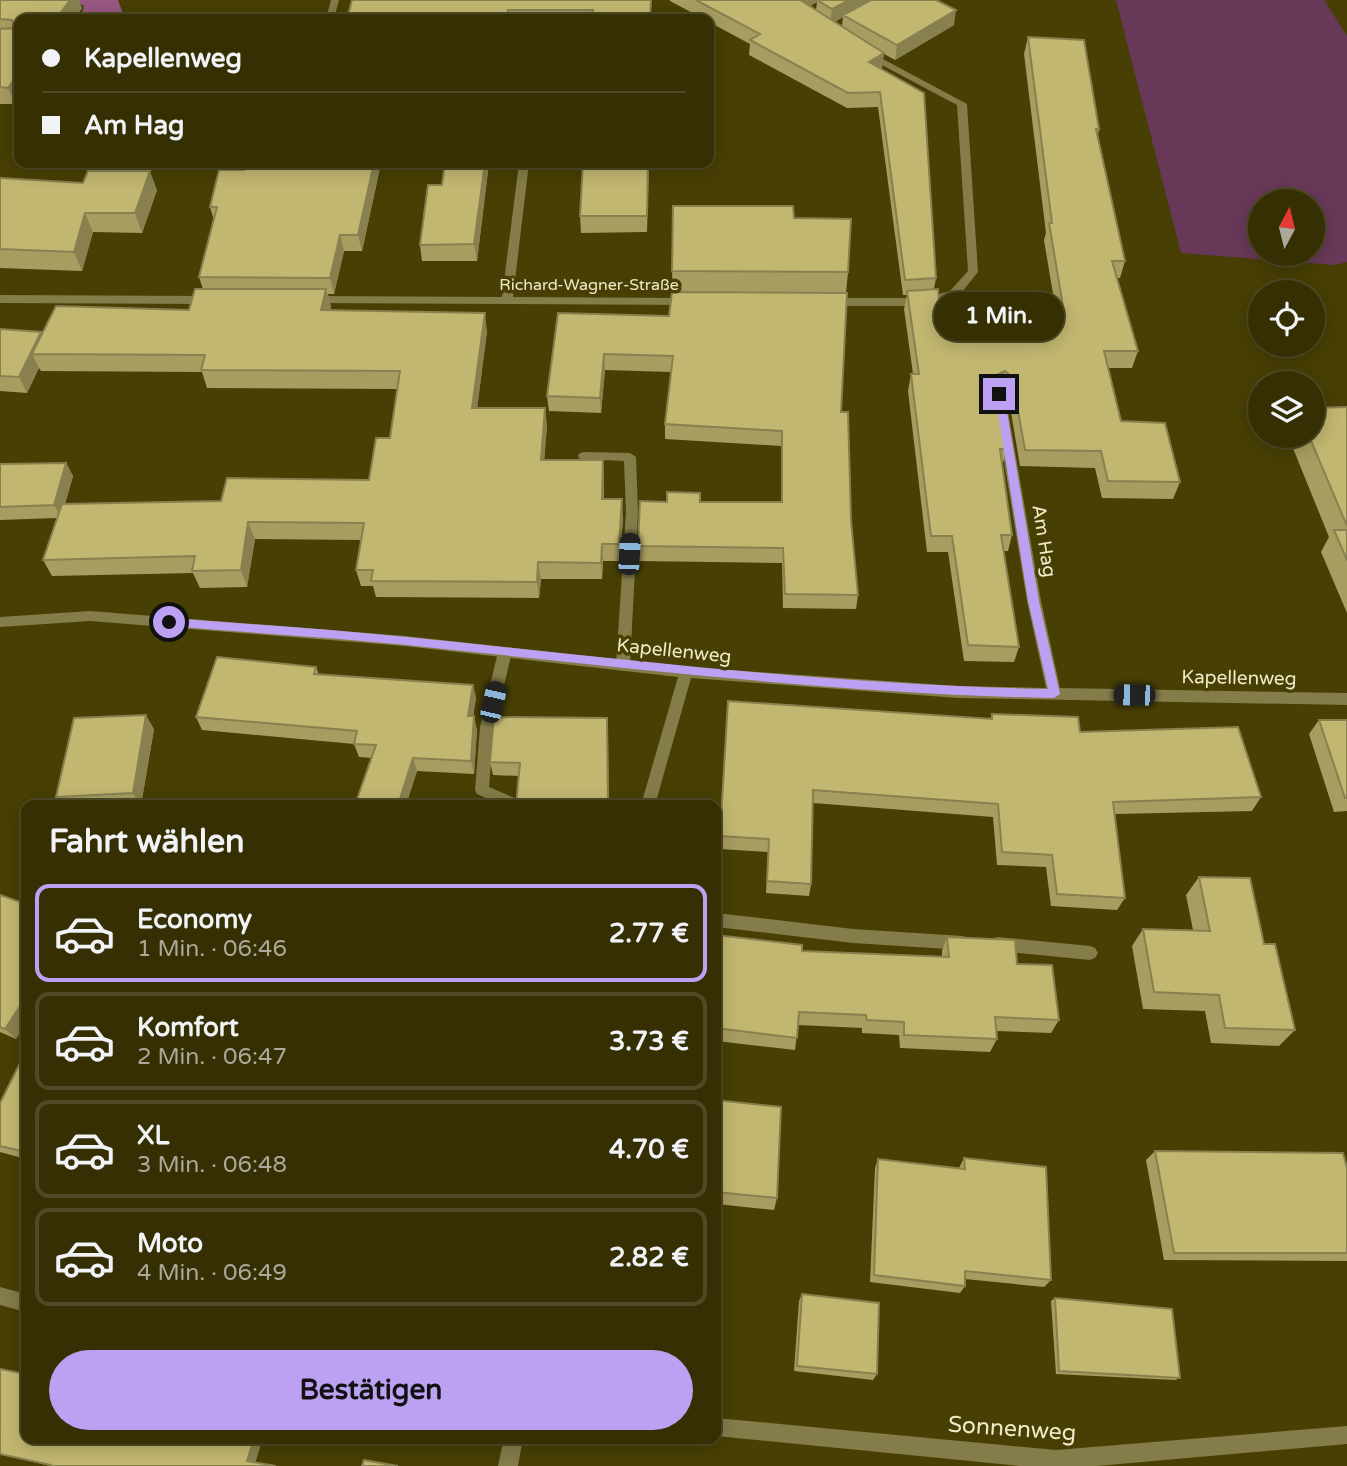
<!DOCTYPE html>
<html lang="de">
<meta charset="utf-8">
<style>
:root{--surface:#352f03;--page:#3d370d;--text:#f1f3f6;--muted:#aaa99a;--line:#4f4a25;--accent:#bca0f2}
body{margin:0;font-family:"Varela Round",sans-serif;background:var(--page);color:var(--text);height:100vh;display:flex;flex-direction:column;font-size:26px;white-space:nowrap}
*{box-sizing:border-box;margin:0}
p{font-size:23px;color:var(--muted)}
.icon{flex:none;width:38px;height:38px;fill:none;stroke:currentColor;stroke-width:2;stroke-linecap:round;stroke-linejoin:round}
.map{position:relative;flex:1;overflow:hidden}
.drawer{position:absolute;left:21px;top:800px;width:700px;height:644px;display:flex;flex-direction:column;background:var(--surface);border-radius:14px;box-shadow:0 4px 18px #0003,0 0 0 2px var(--line)}
.drawer>*{flex:none}
.guide{position:absolute;left:14px;top:14px;width:700px;height:154px;border-radius:14px;box-shadow:0 4px 18px #0003,0 0 0 2px var(--line);display:grid;align-content:center;height:154px;padding:0 28px;background:var(--surface)}
.needle{width:46px;rotate:7deg}
.tools{position:absolute;left:1248px;top:189px;display:grid;gap:14px}
.tools a{display:grid;place-items:center;width:77px;height:77px;border-radius:50%;background:var(--surface);box-shadow:0 4px 18px #0003,0 0 0 2px var(--line);font-size:35px}
.end{position:absolute;width:32px;height:32px;margin:-16px;border:9px solid #bca0f2;background:#111;box-shadow:0 0 0 4px #111}
.from{border-radius:50%}
.bubble{position:absolute;height:49px;border-radius:24px;background:var(--surface);box-shadow:0 4px 18px #0003,0 0 0 2px var(--line);font-size:23px;font-weight:800;line-height:49px;text-align:center}
.car{position:absolute;width:21px;height:42px;margin:-21px -10px;border-radius:9px;box-shadow:0 0 5px 2px #0007;background:linear-gradient(#222 24%,#8ab4d8 0 40%,#222 0 76%,#8ab4d8 0 86%,#222 0)}
.guide b{display:flex;align-items:center;gap:24px;height:66px;font-size:26px}
.guide b+b{border-top:2px solid var(--line)}
.guide i{width:18px;height:18px;background:var(--text)}
ul{padding:0;list-style:none}
li{display:flex;align-items:center;gap:21px;height:98px;margin:0 14px 10px;padding:0 14px;border:4px solid var(--line);border-radius:14px}
li div{flex:1}
li b{display:block;font-size:26px}
li em{font-style:normal;font-weight:800}
li.selected{border-color:var(--accent)}
li>.icon{width:63px;height:63px;stroke-width:1.5}
h2{padding:0 28px;font-size:32px;line-height:84px}
.button{display:flex;gap:14px;margin-top:auto;padding:14px 28px}
.button a{flex:1;height:80px;border-radius:42px;background:var(--accent);color:#111;font-size:28px;font-weight:800;line-height:80px;text-align:center}
.map>svg:first-child{display:block}
.green{fill:#683858;fill-rule:evenodd}
.forest{fill:#965781}
.lines{fill:none;stroke-linecap:round;stroke-linejoin:round}
.lane{fill:#847c49;fill-rule:evenodd}
.street{fill:#847c49;fill-rule:evenodd}
.wall{fill:#a79d61;fill-rule:evenodd}
.shaded-wall{fill:#88804f}
.building{fill:#c2b771;stroke:#88804f;stroke-width:2}
.route{fill:#bca0f2}
.labels{text-anchor:middle;dominant-baseline:central;stroke-width:7;stroke-linejoin:round;paint-order:stroke}
.far-street-label{font-size:16px;fill:#efeac8;stroke:#473f04}
.street-label{font-size:19px;fill:#efeac8;stroke:#473f04}
.near-street-label{font-size:23px;fill:#efeac8;stroke:#473f04}
</style>
<div class="map">
<svg width="1347" height="1466" viewBox="0 0 1347 1466">
<rect width="100%" height="100%" fill="#473f04"/>
<path class="green" d="M1116,0h208l23,36v226l-12,3 -154,-12zM1260,201h52v53h-52z"/>
<path class="forest" d="M74,0h44l7,19h-45l4,-13z"/>
<g class="lines">
<path class="lane" d="M584,452l46,1 6,4 2,55 -8,153 -2,4h-10l-2,-4 10,-153 -2,-51 -44,-2 -2,-3 2,-3z
M505,647l7,5 -18,75 -5,60 28,12 1,6h-17l-24,-11 -2,-4 5,-63 18,-75z
M716,913l137,16 110,7 5,2 3,5 -3,5 -5,2 -110,-7 -137,-16z
M997,937l93,9 5,2 3,5 -3,5 -5,2 -93,-9 -5,-2 -3,-5 3,-5z"/>
<path class="street" d="M331,0h8l-5,19h-8z
M868,51l99,53 11,168 -20,25 -33,9h-98l-6,-4 6,-4h98l25,-7 18,-20 -11,-166 -92,-49v-4z
M519,163h10l-16,134 175,1 6,4 -2,3 -383,-2 -1,-3 5,-4 189,1z
M0,295l209,1 5,4 -5,4 -209,-1z
M999,390l6,4 36,207 19,87 287,5v12l-389,-7 -267,-20 -36,127h-14l37,-128 -273,-31 -315,-25 -90,6v-10l90,-6 315,25 281,31 272,19 88,2 -19,-87 -34,-207z
M0,1287l26,7v18l-26,-7z
M716,1418l340,32 291,-24v18l-250,22h-77l-304,-30z
M504,1438h19l-5,28h-20z"/>
</g>
<path class="wall" d="M0,0l82,8 -8,11h-55v80l-4,5h-15z
M651,0v19h-304z
M670,0h266l18,25 -59,35 -11,-6 -3,14 55,210 -2,11 6,23 79,1 2,-7h34l-11,-66 2,-7 -22,-179 4,-17 71,92 -1,6 27,126 -5,17h-3l21,73 -6,17h-24l13,53 59,61 -7,17 -71,-1 -7,-30 -75,-2 -12,-72 -8,-6 -2,1 9,60 -5,17 10,69 -4,16h-5l16,96 -5,15 -50,-1 -16,-109h-21l-19,-161 3,-17h2l-9,-65 3,-14h-4l-25,-188 -31,1 -98,-53 1,-11 -41,-22v-3h-5l-34,-18zM817,2l-1,8 -6,-4zM843,17l-1,9 -7,-4z
M381,163l-19,88h-18l-10,43h-6l3,13 -1,3 157,21 -10,77 70,17 -3,35h59l1,39 19,17 -3,45h-17l-1,18h-61l-2,19 -163,-1 -3,-11h-12l-5,-16 5,-30 -106,-1 -8,48 -47,1 -7,-15 -141,3 -9,-16 14,-42 -57,2v-55l66,-2 7,13 -8,28 156,-3 148,-21 21,-42 7,-49 -190,-1 -5,-16 -161,-1 -2,-3 -12,25 -27,-2v-62l42,5 147,-24 14,-21 -4,-12 15,-57 -4,-13 34,-37z
M489,163l-12,98h-55l-2,-16 22,-60z
M649,163l-2,69 -66,1 -1,-17z
M0,178l157,12 -15,43 -49,-1 -11,39 -82,-3z
M673,206l121,12 54,54 -2,21 -5,119 17,183 -2,14 -73,-1 -1,-45 -144,-2v-15l62,-44h81v-56l-116,-7v-15l6,-52 -66,-2 -4,43 -52,-2 -2,-15 11,-83 111,3 3,-24z
M1347,407v206l-26,-61 8,-15 -41,-101h24z
M316,667l3,8 154,10 3,13 -3,18 4,14 -3,44 -57,-3 -11,34h-51l17,-47 -13,-1 -5,-13 -152,-14 -6,-13z
M728,701l262,18 2,-5 88,18 181,65 -9,14 -137,3 10,84 -8,12 -66,-4 -5,-39 -49,-2 -4,-48 -180,-14 -2,81 -2,12 -43,-3 2,-41 -49,-3z
M607,718l2,87h-93l3,-29 -26,-1 -3,-13z
M1319,720h28v91l-13,1 -25,-78z
M154,729l-13,76h-79l-6,-8z
M1199,877l65,67 31,86 -16,16 -68,-3 -6,-32 -62,-2 -11,-63 11,-17 50,1 -7,-35z
M0,895l16,144 -16,-7z
M716,935l86,16 140,6v-6l5,-14 70,27 42,56 -8,13 -55,-2 1,8 -7,13 -90,-4 -1,-13 -37,-2v-5l-64,-3 -3,25 -79,-9z
M26,1051v108l-26,-7v-49z
M716,1100l61,98 -3,12 -58,-6z
M1155,1151l192,17v93l-183,-1 -18,-100z
M964,1158l87,122 -7,7 -79,-8v7l-5,7 -90,-11 5,-114 3,-9 81,9z
M802,1294l75,80 -4,6 -79,-9 5,-70z
M1055,1298l125,80 -5,2 -119,-6 -5,-73z
M0,1369l26,69 236,3 -211,25 -51,-12z"/>
<path class="shaded-wall" d="M70,0h9l3,8 -8,11h-18z
M799,0h21h-3v2l-19,12z
M849,0h26l-32,15v2l-13,7 2,-15z
M956,10l-2,15 -59,35 2,-15z
M884,53l-2,15 -14,9 1,-15z
M19,72v27l-4,5 -7,-16z
M374,163h7l-19,88 -4,-16z
M485,163h4l-12,98 -3,-17z
M150,171l7,19 -15,43 -7,-20z
M85,213l8,19 -11,39 -8,-19z
M340,235l4,16 -10,43 -4,-16z
M326,289l5,18 -5,21 -5,-18z
M485,313l2,18 -12,94 -3,-17z
M41,332l8,16 -17,6 7,14 -12,25 -8,-16z
M604,354l1,16 -4,43 -1,-15z
M1005,371l-5,17 -8,4 4,-17z
M545,408l2,17 -4,52 -2,-17z
M603,460l1,17 -1,39 -1,-17z
M66,463l7,13 -12,42 -7,-13z
M622,499l1,17 -3,45 -1,-17z
M248,522l7,17 -8,48 -6,-17z
M602,544l1,17 -1,18 -1,-16z
M538,562l3,17 -2,19 -2,-16z
M473,685l3,13 -5,32 -3,-14z
M146,715l8,14 -13,76h-1l-7,-12z
M474,716l3,14 -3,44 -3,-13z
M607,718l1,13 1,74h-1z
M413,758l4,13 -11,34h-8z
M26,997v27l-10,15 -11,-10z
M254,1438h3l5,3 -7,23 -8,-3z"/>
<path class="building" d="M0,0h70l-14,19h-37v53l-11,16 -8,-1v-58l15,-1 -3,-8 -12,-1z
M352,0h299l-1,19h-58l1,-9h-85l-1,9h-160z
M696,0h104l84,53 -15,9 55,31 12,185 -31,2 -25,-188 -32,1 -98,-53 10,-6z
M817,0h32l-17,9z
M871,0h65l20,10 -59,35 -54,-30z
M1028,37l56,3 15,89h-3l29,132h-13l26,90h-34l17,70 44,2 15,59 -72,-1 -7,-30 -76,-1 -13,-73 -7,-6 -9,4 11,74h-7l12,86h-11l18,112 -51,-2 -16,-109h-21l-20,-162h8l-12,-83 31,-2 2,23 82,1 -1,-7h42l-14,-83h3z
M246,163h128l-16,72h-18l-10,43 -131,-1 18,-70h-7l9,-37h25z
M445,163h40l-11,81 -54,1 8,-60h14z
M583,163h65l-1,53h-67z
M88,171h62l-15,42h-50l-11,39 -74,-3v-71l83,5z
M673,206h120l1,12 57,1 -3,53 -176,-1z
M195,289h131l-5,21 164,3 -13,95h73l-4,52h62l-1,39h20l-3,45h-17l-1,19 -63,-1 -1,20 -166,-1 2,-11h-17l8,-47 -116,-1 -7,48 -49,1 3,-15 -152,4 19,-56 159,-3 6,-23 142,2 7,-42h14l10,-67 -199,-1 4,-15 -173,-1 24,-48 133,4z
M672,292l175,1 -6,119h7l3,109 7,74 -73,-1 -2,-46 -145,-2 2,-45 27,1v-10l33,1v9h82v-71l-117,-7 8,-68 -69,-2 -4,44 -53,-2 11,-83 111,3z
M0,329l41,3 -22,45 -19,-1z
M1347,407v119l-38,-90h3v-28z
M66,463l-12,42 -54,2v-43z
M1334,530h13v30z
M217,657l99,10 -2,7 159,11 -5,31h6l-3,45 -58,-3 -15,47h-43l21,-60 -22,-1 3,-13 -161,-14z
M728,701l264,18v-5l86,3 2,15 158,-5 23,70 -148,5 12,96 -68,-4 -5,-39 -50,-3 -4,-48 -185,-14 -2,94 -44,-3 2,-42 -49,-3z
M146,715l-13,78 -77,4 18,-79z
M494,717l113,1 1,87h-92l4,-42 -30,-1z
M1319,720h28v78h-2z
M209,802l-1,3h-40z
M1199,877l51,1 14,66h11l20,86 -70,-2 -6,-33 -65,-3 -11,-63 67,2z
M0,895l26,9v93l-21,32 -5,-2z
M716,935l86,10v6l147,6 -2,-20 68,3 2,24 35,1 7,55 -64,-3 2,22 -93,-4v-13l-37,-2 -1,-5 -67,-3 -2,26 -81,-10z
M26,1051v101l-26,-6v-43z
M716,1100l65,7 -4,91 -61,-6z
M1155,1151l188,2 4,15v85h-173z
M964,1158l82,9 5,113 -86,-9v15l-91,-11 4,-116 87,10z
M802,1294l77,9 -2,71 -80,-8z
M1055,1298l117,11 8,69 -121,-7z
M0,1369l26,5v64h228l-7,23 29,5h-225v-1l-51,-11z
M364,1460l34,6h-36z"/>
<path class="route" d="M999,390l5,4 35,207 21,93 -6,4c-217,-4 -432,-31 -648,-53 -79,-8 -158,-12 -237,-19l-5,-4 5,-4c79,6 159,11 238,19 214,22 426,48 641,52l-20,-88 -33,-207z"/>
<g class="labels">
<g class="far-street-label">
<text x="589" y="285">Richard-Wagner-Straße</text>
</g>
<g class="street-label">
<text transform="translate(1044 541) rotate(81)">Am Hag</text>
<text transform="translate(674 651) rotate(6)">Kapellenweg</text>
<text transform="translate(1239 678) rotate(1)">Kapellenweg</text>
</g>
<g class="near-street-label">
<text transform="translate(1012 1429) rotate(4)">Sonnenweg</text>
</g>
</g>
</svg>
<div class="tools">
<a><svg class="needle" viewBox="-14 -14 28 28"><path d="M0-13l5 13h-10z" fill="#e53935"/><path d="M0 13l5-13h-10z" fill="#aaa99a"/></svg></a>
<a><svg class="icon" aria-label="locate" viewBox="0 0 24 24"><circle cx="12" cy="12" r="6"/><path d="M12 2v4M12 18v4M2 12h4M18 12h4"/></svg></a>
<a><svg class="icon" aria-label="layers" viewBox="0 0 24 24"><path d="M12 4l9 5-9 5-9-5zM3 14l9 5 9-5"/></svg></a>
</div>
<i class="end from" style="left:169px;top:622px"></i>
<i class="end" style="left:999px;top:394px"></i>
<div class="bubble" style="left:934px;top:292px;width:130px">1 Min.</div>
<i class="car" style="left:629px;top:554px;rotate:3deg"></i>
<i class="car" style="left:1134px;top:695px;rotate:271deg"></i>
<i class="car" style="left:493px;top:702px;rotate:13deg"></i>
<div class="guide">
<b><i class="from"></i>Kapellenweg</b>
<b><i></i>Am Hag</b>
</div>
<section class="drawer">
<h2>Fahrt wählen</h2>
<ul>
<li class="selected"><svg class="icon" aria-label="car" viewBox="0 0 24 24"><path d="M5 17H2v-5l4-1 3-4h7l3 4 3 1v5h-3M9 17h6M6 11h13"/><circle cx="7" cy="17" r="2"/><circle cx="17" cy="17" r="2"/></svg><div><b>Economy</b><p>1 Min. · 06:46</p></div><em>2.77 €</em></li>
<li><svg class="icon" aria-label="car" viewBox="0 0 24 24"><path d="M5 17H2v-5l4-1 3-4h7l3 4 3 1v5h-3M9 17h6M6 11h13"/><circle cx="7" cy="17" r="2"/><circle cx="17" cy="17" r="2"/></svg><div><b>Komfort</b><p>2 Min. · 06:47</p></div><em>3.73 €</em></li>
<li><svg class="icon" aria-label="car" viewBox="0 0 24 24"><path d="M5 17H2v-5l4-1 3-4h7l3 4 3 1v5h-3M9 17h6M6 11h13"/><circle cx="7" cy="17" r="2"/><circle cx="17" cy="17" r="2"/></svg><div><b>XL</b><p>3 Min. · 06:48</p></div><em>4.70 €</em></li>
<li><svg class="icon" aria-label="car" viewBox="0 0 24 24"><path d="M5 17H2v-5l4-1 3-4h7l3 4 3 1v5h-3M9 17h6M6 11h13"/><circle cx="7" cy="17" r="2"/><circle cx="17" cy="17" r="2"/></svg><div><b>Moto</b><p>4 Min. · 06:49</p></div><em>2.82 €</em></li>
</ul>
<div class="button"><a>Bestätigen</a></div>
</section>
</div>
